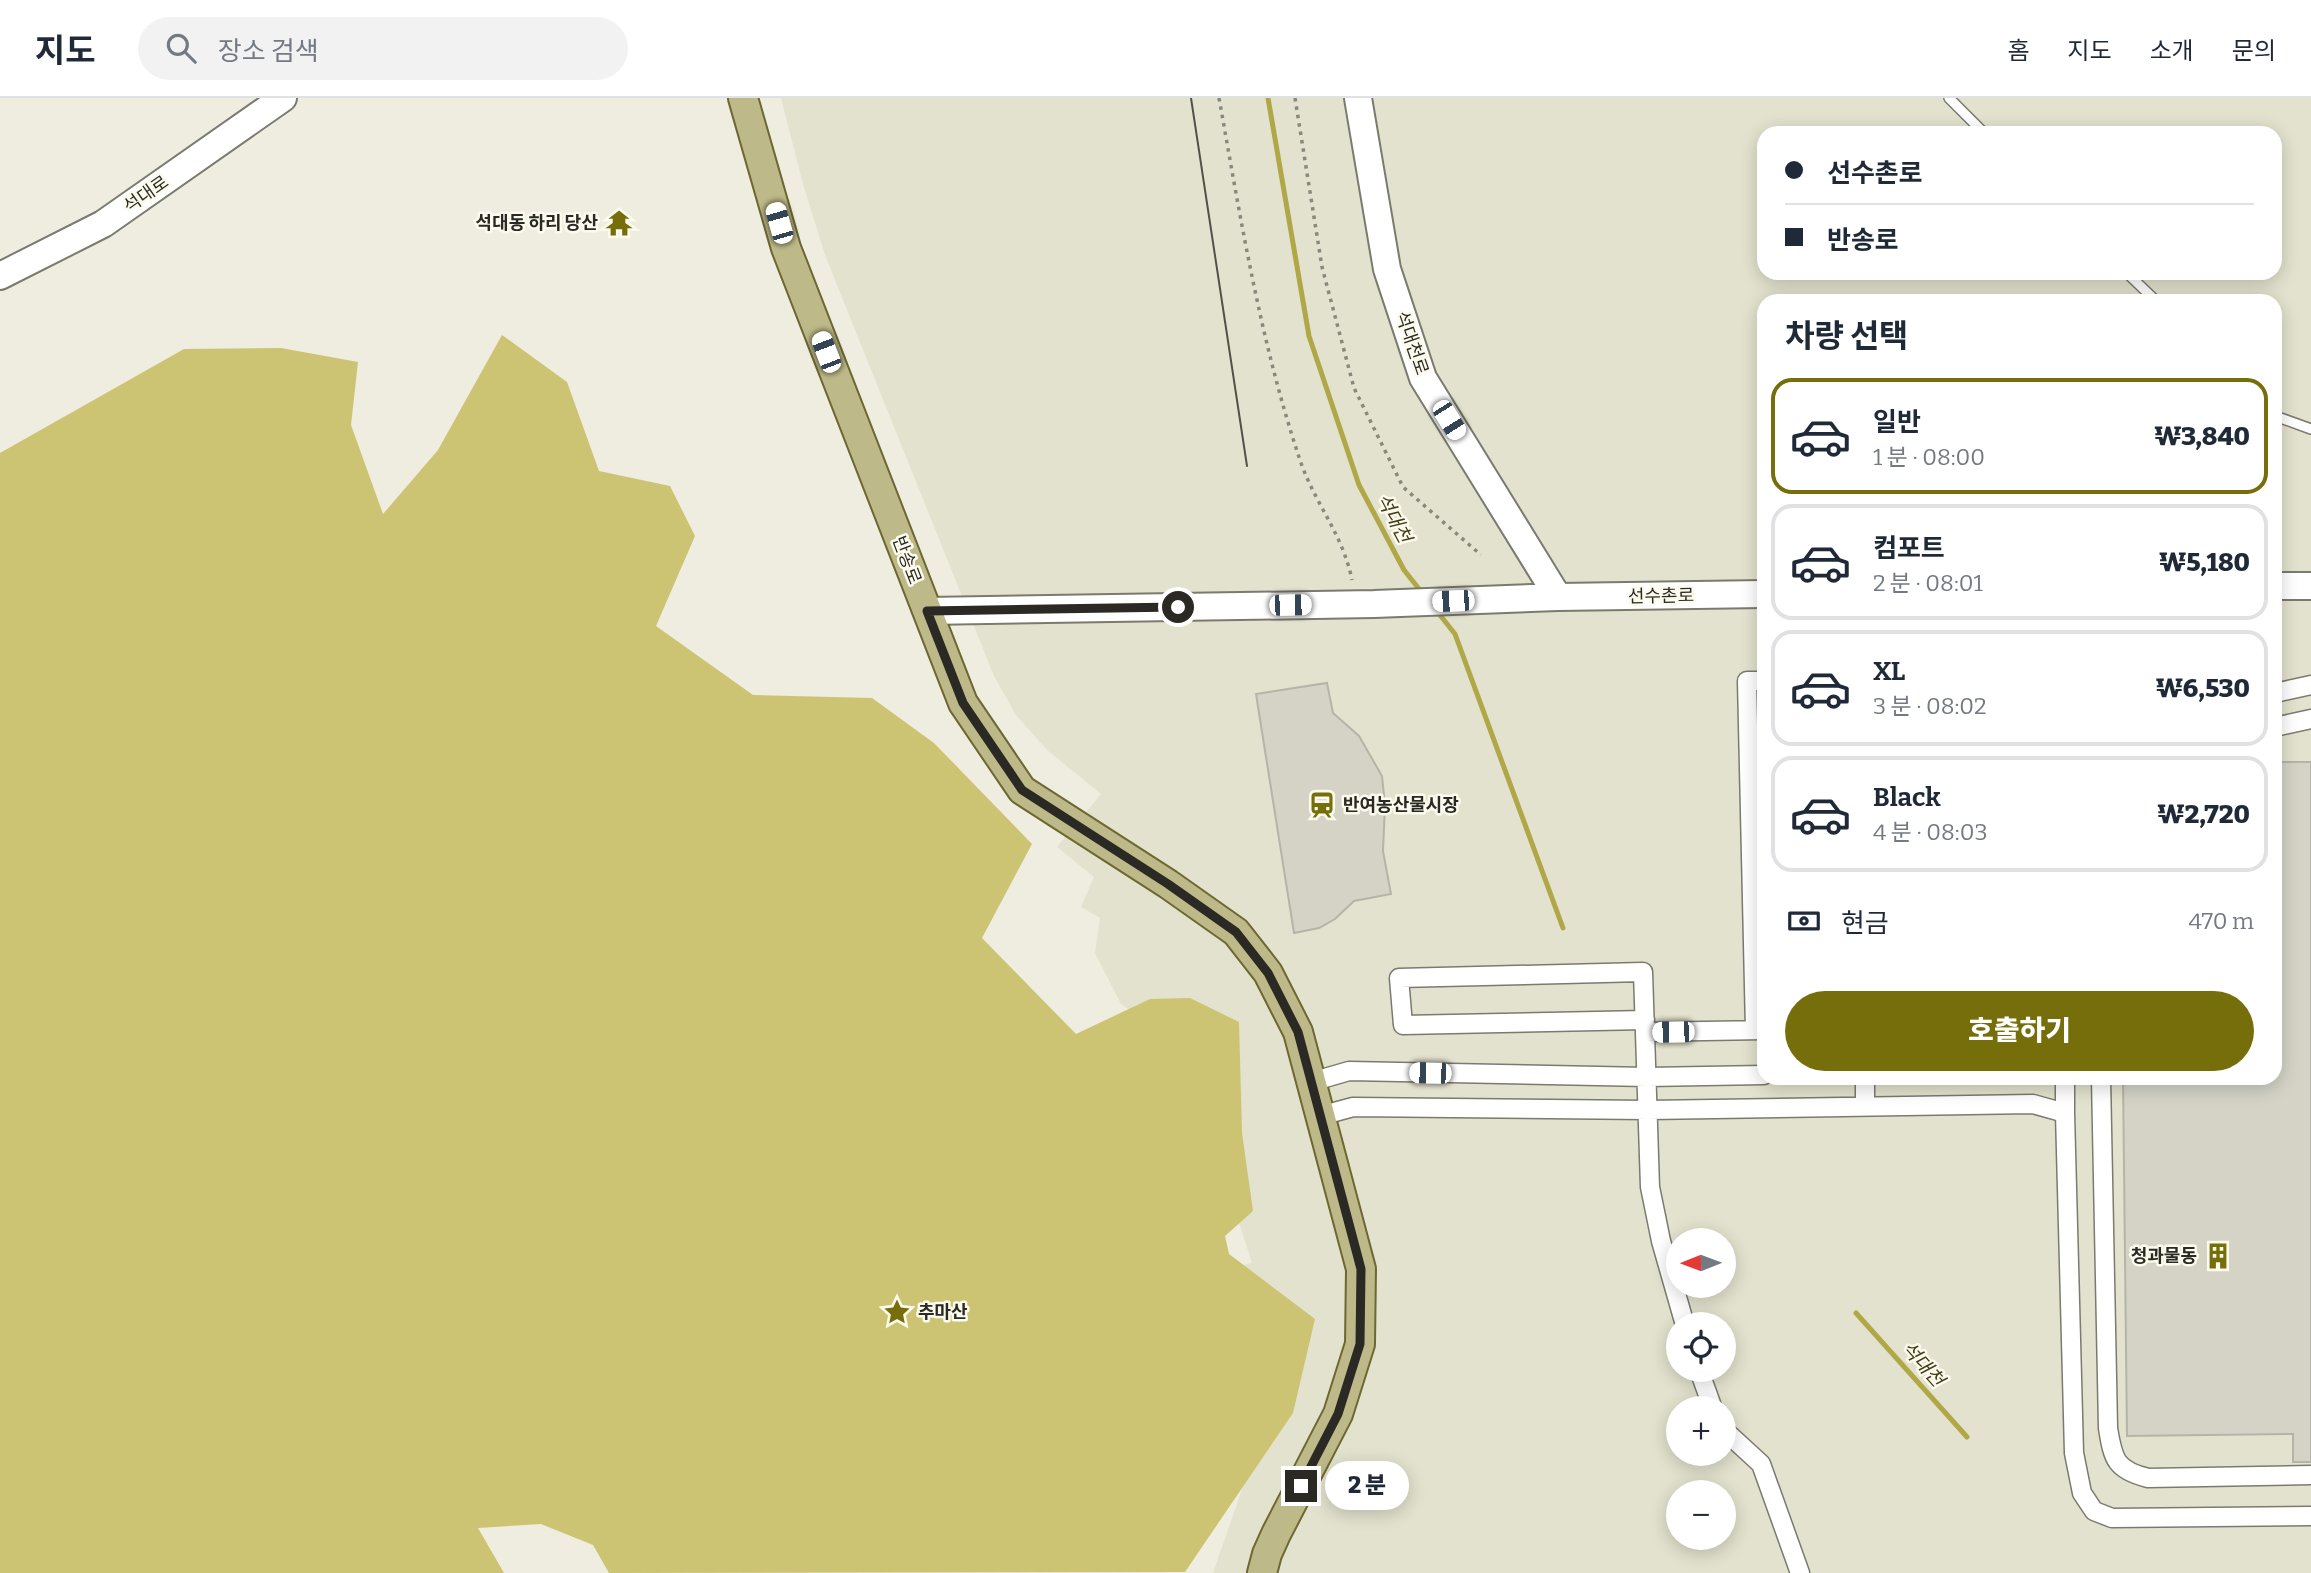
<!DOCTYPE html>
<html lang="ko">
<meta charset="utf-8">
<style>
:root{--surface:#fff;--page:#f2f2f3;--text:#1f2937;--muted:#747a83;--line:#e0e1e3;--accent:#766e0b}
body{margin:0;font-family:Bitter,"Noto Sans KR",serif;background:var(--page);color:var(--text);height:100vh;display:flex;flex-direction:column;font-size:26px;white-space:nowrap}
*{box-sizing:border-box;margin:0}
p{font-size:23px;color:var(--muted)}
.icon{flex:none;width:38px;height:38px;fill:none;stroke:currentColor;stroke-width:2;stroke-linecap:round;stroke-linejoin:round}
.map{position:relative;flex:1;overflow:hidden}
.drawer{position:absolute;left:1757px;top:196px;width:525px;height:791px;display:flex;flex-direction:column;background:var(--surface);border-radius:21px;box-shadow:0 4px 18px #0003}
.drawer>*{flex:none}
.guide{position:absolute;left:1757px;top:28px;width:525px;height:154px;border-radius:21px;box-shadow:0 4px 18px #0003;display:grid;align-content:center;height:154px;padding:0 28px;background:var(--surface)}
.needle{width:46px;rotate:269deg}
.tools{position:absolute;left:1666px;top:1130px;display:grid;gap:14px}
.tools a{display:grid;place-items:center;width:70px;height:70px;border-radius:50%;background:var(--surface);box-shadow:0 4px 18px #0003;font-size:35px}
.end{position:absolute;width:32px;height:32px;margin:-16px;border:9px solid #2a2924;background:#fff;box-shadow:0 0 0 4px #fff}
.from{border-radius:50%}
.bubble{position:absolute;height:49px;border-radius:24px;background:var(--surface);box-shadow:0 4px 18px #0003;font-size:23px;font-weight:800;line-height:49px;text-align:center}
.car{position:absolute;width:21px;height:42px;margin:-21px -10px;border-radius:9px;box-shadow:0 0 5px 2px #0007;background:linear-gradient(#fff 24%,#345 0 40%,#fff 0 76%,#345 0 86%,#fff 0)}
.guide b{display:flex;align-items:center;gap:24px;height:66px;font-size:26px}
.guide b+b{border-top:2px solid var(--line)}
.guide i{width:18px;height:18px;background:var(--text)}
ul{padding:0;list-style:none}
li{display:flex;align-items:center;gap:21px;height:116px;margin:0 14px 10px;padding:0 14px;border:4px solid var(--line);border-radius:21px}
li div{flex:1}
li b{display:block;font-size:26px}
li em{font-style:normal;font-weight:800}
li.on{border-color:var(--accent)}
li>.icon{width:63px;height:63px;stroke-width:1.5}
h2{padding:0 28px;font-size:32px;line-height:84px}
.pay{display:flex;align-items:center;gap:18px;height:77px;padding:0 28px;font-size:26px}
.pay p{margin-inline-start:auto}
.action{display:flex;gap:14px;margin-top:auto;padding:14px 28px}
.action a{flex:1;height:80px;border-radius:42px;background:var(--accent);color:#fff;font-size:28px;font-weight:800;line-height:80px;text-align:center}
header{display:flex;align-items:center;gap:42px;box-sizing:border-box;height:98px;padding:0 35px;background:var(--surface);border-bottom:2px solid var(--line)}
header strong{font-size:33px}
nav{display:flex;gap:38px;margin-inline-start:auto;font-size:24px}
.search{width:490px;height:63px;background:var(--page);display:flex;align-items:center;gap:18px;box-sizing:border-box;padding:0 24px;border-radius:38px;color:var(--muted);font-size:26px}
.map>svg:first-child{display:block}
.built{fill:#e3e2ce;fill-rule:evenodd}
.green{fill:#ccc472}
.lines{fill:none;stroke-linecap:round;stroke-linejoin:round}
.stream{stroke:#b0a747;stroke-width:5}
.building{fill:#d4d3c6;stroke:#b5b4a8;stroke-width:2}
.service-casing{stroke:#7b7a6e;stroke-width:12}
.minor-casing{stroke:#7b7a6e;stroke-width:21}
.secondary-casing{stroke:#7b7a6e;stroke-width:30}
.primary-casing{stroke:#6d6832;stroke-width:32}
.path{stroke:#89887f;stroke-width:3.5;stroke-dasharray:3.5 5;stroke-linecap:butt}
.service{stroke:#fff;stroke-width:9}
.minor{stroke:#fff;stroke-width:18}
.secondary{stroke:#fff;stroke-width:26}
.primary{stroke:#bdb988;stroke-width:28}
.tram{stroke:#52514b;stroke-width:2}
.route{stroke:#2a2924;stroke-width:9}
.labels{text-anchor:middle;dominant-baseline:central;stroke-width:5;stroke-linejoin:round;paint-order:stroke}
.street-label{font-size:18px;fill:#2a2924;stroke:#fbfaed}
.poi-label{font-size:18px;font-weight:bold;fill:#2a2924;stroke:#fbfaed;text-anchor:end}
.water-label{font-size:19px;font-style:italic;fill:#413d15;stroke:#fbfaed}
</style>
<header>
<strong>지도</strong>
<div class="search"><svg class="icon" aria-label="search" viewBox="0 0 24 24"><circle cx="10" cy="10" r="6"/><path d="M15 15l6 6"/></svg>장소 검색</div>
<nav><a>홈</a><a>지도</a><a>소개</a><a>문의</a></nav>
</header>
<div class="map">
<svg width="2311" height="1475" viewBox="0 0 2311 1475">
<rect width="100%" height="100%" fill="#eeede0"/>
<path class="built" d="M781,0h1530v1475h-1098l45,-130 -20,-177 14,-3 -12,-37 -21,-31 -88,-184 -10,-7 -26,-51 5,-35 -19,-11 13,-30 -37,-30 44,-53 -54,-44 -31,-35 -22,-39 -169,-421 -22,-71zM1764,35h511v140h-511zM1764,203h511v777h-511zM1678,1143h46v45h-46zM1678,1227h46v45h-46zM1678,1311h46v45h-46zM1678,1395h46v45h-46z"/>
<path class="green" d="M502,237l65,47 32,89 71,15 25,50 -39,90 97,69 119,3 62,45 98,101 -50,94 94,96 74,-35 40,-1 49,24 3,111 11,78 -28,25 4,18 86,65 -22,94 -108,159 -576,1 -16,-28 -52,-21 -63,4 26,45h-504v-1120l184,-104 97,-1 77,14 -7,63 32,89 55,-64z"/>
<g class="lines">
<path class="stream" d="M1268,0l41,238 50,149 45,85 19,24
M1436,512l19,24 108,294
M1856,1215l111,124"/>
</g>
<path class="building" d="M1327,585l6,30 26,23 23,40 3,29 -2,46 8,43 -37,7 -19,18 -16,9 -25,5 -38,-239z
M2275,664h36v700h-18v-28l-166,2 -4,-358h152z"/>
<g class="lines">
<g class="service-casing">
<path id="service" d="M1949,0l35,35
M2127,175l29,28
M2275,318l36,13"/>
</g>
<g class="minor-casing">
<path id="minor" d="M2275,595l36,-8
M2275,629l36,-8
M1645,922l-242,5 -4,-47 244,-6 7,215 11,54 24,84
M1755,932l-8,-349h17
M1646,934l118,-2
M1865,980v28
M2065,980v35
M2101,980l7,350c5,32 8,42 40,50l163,-3
M1311,984l38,-11 298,6 117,-2
M1320,1018l33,-9 295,3 385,-6 32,9 9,340 8,40 12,18 18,7 199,-2
M1699,1272l14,39
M1724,1332l37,34 39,109"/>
</g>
<g class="secondary-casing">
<path id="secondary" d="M1358,0l29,171 36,109 135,219
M0,178l103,-52 180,-126
M2275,488h36
M927,513l447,-7 184,-7 206,-3"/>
</g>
<g class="primary-casing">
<path id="primary" d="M743,0l43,150 177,455 59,87 146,94 68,48 32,41 30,59 63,237 -1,75 -22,70 -62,120 -9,20 -5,19"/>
</g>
<path class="path" d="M1219,0c22,123 42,247 82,365 15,42 42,72 51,117
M1295,0l27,169 32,121 49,99 78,68"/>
<use href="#service" class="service"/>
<use href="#minor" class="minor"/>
<use href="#secondary" class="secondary"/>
<use href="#primary" class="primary"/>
<path class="tram" d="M1191,0l56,368"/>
</g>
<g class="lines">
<path class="route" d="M1178,509l-251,4 36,92 59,87 146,94 68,48 32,41 30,59 63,237 -1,75 -22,70 -37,72"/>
</g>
<defs>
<g id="temple-bare" transform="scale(2.1)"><path d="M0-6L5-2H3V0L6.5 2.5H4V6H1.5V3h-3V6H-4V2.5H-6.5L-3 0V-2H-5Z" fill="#766e0b" stroke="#fbfaed" stroke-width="2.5" paint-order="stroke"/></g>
<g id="station-bare" transform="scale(2.1)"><path d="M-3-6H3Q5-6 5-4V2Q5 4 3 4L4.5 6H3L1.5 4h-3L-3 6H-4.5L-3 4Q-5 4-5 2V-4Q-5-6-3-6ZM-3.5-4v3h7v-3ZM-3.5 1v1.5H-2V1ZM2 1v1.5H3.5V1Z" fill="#766e0b" stroke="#fbfaed" stroke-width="2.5" paint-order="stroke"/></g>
<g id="building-bare" transform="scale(2.1)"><path d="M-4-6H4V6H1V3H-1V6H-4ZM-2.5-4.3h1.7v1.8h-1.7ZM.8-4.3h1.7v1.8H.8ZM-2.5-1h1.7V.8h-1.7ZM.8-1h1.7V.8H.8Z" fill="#766e0b" stroke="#fbfaed" stroke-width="2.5" paint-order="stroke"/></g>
<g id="sight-bare" transform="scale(2.1)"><path d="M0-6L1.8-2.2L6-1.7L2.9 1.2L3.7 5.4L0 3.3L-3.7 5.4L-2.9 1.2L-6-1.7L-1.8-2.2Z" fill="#766e0b" stroke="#fbfaed" stroke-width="2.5" paint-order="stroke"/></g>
</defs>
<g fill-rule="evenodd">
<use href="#temple-bare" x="619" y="125"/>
<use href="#station-bare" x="1322" y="707"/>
<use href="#building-bare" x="2218" y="1158"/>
<use href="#sight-bare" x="897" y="1214"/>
</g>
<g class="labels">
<g class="street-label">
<text transform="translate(146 96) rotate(-35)">석대로</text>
<text transform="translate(1412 245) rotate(71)">석대천로</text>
<text transform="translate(907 462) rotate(69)">반송로</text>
<text transform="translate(1661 498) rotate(-1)">선수촌로</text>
</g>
<g class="poi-label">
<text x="598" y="125">석대동 하리 당산</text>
<text x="1343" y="707" text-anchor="start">반여농산물시장</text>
<text x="2197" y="1158">청과물동</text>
<text x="918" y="1214" text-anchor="start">추마산</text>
</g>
<g class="water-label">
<text transform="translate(1394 420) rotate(62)">석대천</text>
<text transform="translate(1923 1266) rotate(48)">석대천</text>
</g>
</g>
</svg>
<div class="tools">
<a><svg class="needle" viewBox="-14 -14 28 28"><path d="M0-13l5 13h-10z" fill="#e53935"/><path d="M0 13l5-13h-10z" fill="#747a83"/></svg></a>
<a><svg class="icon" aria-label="locate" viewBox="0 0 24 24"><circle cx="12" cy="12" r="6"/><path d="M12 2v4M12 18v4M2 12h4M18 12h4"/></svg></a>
<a>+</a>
<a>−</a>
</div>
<i class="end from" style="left:1178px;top:509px"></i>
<i class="end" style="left:1301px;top:1388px"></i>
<div class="bubble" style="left:1325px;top:1363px;width:84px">2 분</div>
<i class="car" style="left:779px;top:125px;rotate:344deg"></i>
<i class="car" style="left:826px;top:254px;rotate:339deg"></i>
<i class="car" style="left:1449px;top:322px;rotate:148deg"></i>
<i class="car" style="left:1453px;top:503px;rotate:268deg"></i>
<i class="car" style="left:1290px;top:507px;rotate:89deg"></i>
<i class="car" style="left:1673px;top:934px;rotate:269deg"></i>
<i class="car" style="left:1430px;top:975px;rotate:271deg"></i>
<div class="guide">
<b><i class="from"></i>선수촌로</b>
<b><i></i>반송로</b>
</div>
<section class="drawer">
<h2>차량 선택</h2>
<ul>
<li class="on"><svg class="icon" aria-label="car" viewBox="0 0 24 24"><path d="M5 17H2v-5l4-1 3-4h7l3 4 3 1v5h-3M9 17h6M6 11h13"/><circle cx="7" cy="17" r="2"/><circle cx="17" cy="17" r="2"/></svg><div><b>일반</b><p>1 분 · 08:00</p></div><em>₩3,840</em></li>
<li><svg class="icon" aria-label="car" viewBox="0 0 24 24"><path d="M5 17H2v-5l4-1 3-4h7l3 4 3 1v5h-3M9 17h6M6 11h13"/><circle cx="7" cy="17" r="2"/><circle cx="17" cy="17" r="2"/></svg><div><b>컴포트</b><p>2 분 · 08:01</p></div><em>₩5,180</em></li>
<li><svg class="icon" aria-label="car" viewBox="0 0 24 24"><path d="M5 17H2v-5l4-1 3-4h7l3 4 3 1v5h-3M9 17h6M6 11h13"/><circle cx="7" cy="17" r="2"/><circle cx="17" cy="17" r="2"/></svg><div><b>XL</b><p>3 분 · 08:02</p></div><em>₩6,530</em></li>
<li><svg class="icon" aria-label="car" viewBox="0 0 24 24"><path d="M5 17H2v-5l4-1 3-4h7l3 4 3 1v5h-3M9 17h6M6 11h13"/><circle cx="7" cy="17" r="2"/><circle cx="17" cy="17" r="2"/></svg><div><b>Black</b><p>4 분 · 08:03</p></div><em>₩2,720</em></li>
</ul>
<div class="pay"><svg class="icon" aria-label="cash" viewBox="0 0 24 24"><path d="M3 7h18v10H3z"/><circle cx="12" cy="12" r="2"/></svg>현금<p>470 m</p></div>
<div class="action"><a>호출하기</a></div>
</section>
</div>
